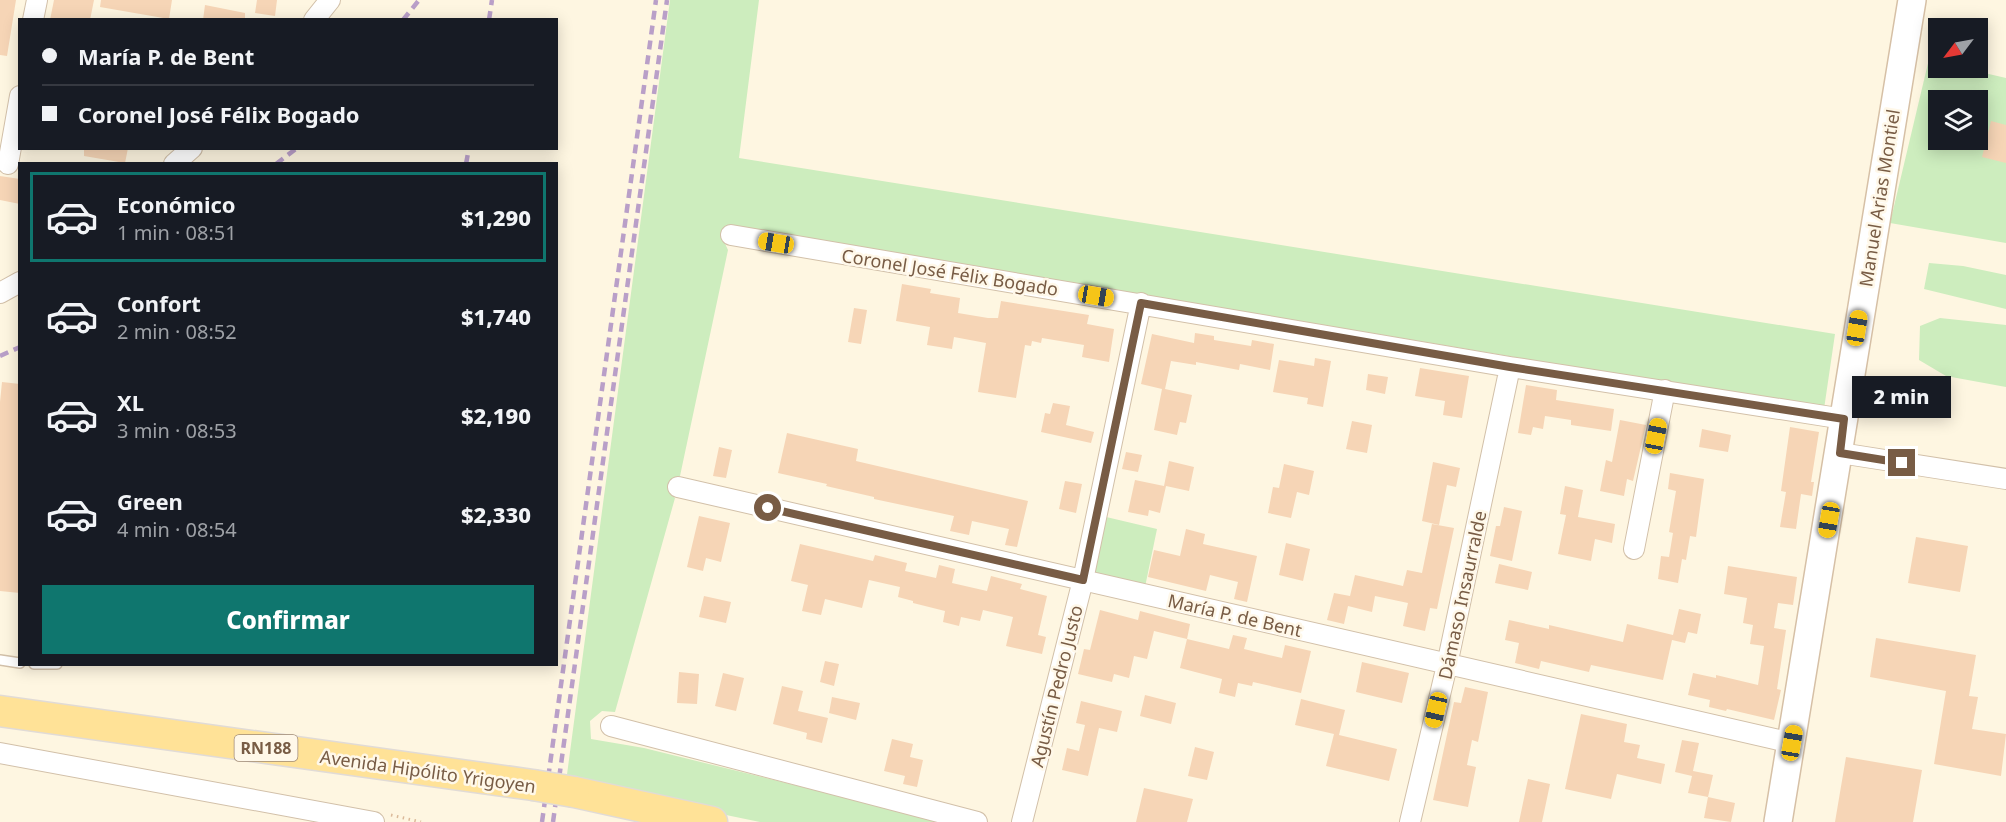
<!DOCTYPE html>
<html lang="es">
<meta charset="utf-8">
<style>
:root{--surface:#171b24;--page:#20242c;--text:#f1f3f6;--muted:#9ea1a6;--line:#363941;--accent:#0f766e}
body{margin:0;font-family:"Noto Sans",sans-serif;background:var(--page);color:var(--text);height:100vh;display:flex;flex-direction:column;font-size:22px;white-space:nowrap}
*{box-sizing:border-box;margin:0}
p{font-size:20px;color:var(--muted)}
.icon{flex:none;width:33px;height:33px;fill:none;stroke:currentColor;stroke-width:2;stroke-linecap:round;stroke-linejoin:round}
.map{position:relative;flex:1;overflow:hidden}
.details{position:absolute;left:18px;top:162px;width:540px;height:504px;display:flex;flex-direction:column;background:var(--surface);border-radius:0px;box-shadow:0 3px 15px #0003}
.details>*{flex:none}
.guide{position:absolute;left:18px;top:18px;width:540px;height:132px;border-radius:0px;box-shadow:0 3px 15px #0003;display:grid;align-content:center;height:132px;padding:0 24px;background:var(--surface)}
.needle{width:39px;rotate:238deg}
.controls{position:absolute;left:1928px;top:18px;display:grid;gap:12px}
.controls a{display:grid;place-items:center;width:60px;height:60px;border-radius:0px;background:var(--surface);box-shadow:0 3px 15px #0003;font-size:30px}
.end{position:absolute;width:27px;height:27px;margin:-14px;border:8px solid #785c45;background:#fff;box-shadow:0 0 0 3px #fff}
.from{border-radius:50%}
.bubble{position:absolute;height:42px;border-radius:0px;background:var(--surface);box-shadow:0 3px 15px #0003;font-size:20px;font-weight:800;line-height:42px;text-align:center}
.car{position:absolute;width:18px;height:36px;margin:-18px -9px;border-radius:8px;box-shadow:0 0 4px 2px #0007;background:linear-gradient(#f5c518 24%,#345 0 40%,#f5c518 0 76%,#345 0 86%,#f5c518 0)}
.guide b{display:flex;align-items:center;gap:21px;height:57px;font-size:22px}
.guide b+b{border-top:2px solid var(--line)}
.guide i{width:15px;height:15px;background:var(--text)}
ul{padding:10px 0 0;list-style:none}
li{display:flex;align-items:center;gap:18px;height:90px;margin:0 12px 9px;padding:0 12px;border:3px solid transparent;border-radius:0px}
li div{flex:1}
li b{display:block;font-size:22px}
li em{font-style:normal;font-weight:800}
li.on{border-color:var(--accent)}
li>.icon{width:54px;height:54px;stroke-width:1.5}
.cta{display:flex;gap:12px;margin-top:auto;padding:12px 24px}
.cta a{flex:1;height:69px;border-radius:0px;background:var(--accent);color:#fff;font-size:24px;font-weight:800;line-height:69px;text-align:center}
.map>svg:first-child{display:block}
.green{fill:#cdedbe;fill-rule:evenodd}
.building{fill:#f6d5b6}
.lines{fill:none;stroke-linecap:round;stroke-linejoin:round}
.lane-casing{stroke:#d2c0a9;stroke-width:12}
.street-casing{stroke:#d2c0a9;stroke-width:22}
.secondary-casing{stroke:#d6c0a6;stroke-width:30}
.primary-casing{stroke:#e1dbd6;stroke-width:33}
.path{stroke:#dbb999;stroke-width:3;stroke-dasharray:1.5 4.5;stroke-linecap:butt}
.lane{stroke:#fff;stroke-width:9}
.street{stroke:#fff;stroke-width:20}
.secondary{stroke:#fff;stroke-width:27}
.primary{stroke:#ffe297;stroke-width:30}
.rail{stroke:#b99fc8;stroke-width:4.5;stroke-dasharray:9 6;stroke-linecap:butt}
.primary-bridge-casing{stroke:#e1dbd6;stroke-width:33;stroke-linecap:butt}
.primary-bridge{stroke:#ffe297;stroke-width:30}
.route{stroke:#785c45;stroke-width:8}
.labels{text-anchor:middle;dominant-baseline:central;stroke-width:5;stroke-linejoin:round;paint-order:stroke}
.shield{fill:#fff8e9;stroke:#a08b76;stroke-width:1.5}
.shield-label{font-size:16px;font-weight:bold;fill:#785c45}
.street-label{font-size:18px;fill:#785c45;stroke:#fff8e9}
</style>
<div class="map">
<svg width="2006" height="822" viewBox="0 0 2006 822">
<rect width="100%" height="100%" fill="#fef6e1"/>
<path class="green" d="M670,0h89l-20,158 1096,176 -11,75 -1096,-184 -7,10 7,15 -48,226 -9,4 -1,13 5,5 -60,214 -13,-1 -12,10 1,18 53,9 300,74h-184l-194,-40z
M1929,59l9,3v6h25l43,10v165l-116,-20zM1938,100h39v40h-39z
M1929,263l34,3 43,9v34l-82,-20z
M1940,318l66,7v62l-60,-11 -27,-16 1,-34z
M1102,516l55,13 -12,58 -55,-12z"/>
<path class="building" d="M0,0h16l-9,56 -7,-1z
M54,0h40l-4,20h-40z
M101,0h71l-3,19 -69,-12z
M257,0h20l-2,16 -20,-3z
M205,5l40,8v7h-42z
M1991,121l15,4v38l-24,-6z
M84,148h44l-3,15 -41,-7z
M0,176l20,3v25l-20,-4z
M902,284l29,5 -1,4 30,5 -2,15 30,5h10l3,-17 88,14 -2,9 27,5 -5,33 -27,-5 2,-12 -42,-7 -1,5 -9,-2 -1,5 -6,-1 -9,53 -38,-6 8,-49 -32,-6 -2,12 -25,-4 3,-18 -34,-6z
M854,308l13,2 -6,34 -13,-2z
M1195,333l19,3v4l37,6 1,-6 22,4 -4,26 -30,-6 -1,6 -43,-8v3l-25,-4 -6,28 27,6 -6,28 -6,-1 -3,13 -23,-5 8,-41 -21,-5 11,-50 42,9z
M1315,358l16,3 -8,46 -16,-3 1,-6 -35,-6 6,-32 35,6z
M1420,368l49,8 -7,42 -19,-3 2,-14 -30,-5z
M1368,374l20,3 -3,17 -19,-4z
M2,382l18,2v209l-20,-2v-189z
M1526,385l31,5 -1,10 58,9 -3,22 -40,-6v-5l-26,-4 -2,13 -10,-2 -2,8 -13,-2z
M1053,403l17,3 -4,19 28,7 -3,11 -50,-11 4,-19 5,1z
M1620,420l26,5 -13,56 -6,-2 -3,17 -24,-5 6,-31 6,2z
M1352,421l20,4 -5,28 -21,-4z
M1790,427l29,5 -8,50h3l-2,14 -11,-2 -5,35 -16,-2 6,-35 -5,-1z
M1702,429l29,6 -3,17 -29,-5z
M787,433l71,16 -2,12 172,40 -11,46 -12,-2 4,-16 -37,-8 -3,14 -19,-4 4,-15 -80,-17v-2l-48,-11 1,-2 -49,-11z
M719,447l13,3 -6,28 -13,-2z
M1126,452l16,3 -4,17 -16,-3z
M1169,461l25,6 -5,24 -23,-5 -6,27 -11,-3 -1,6 -20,-4 7,-32 29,6z
M1433,462l27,6 -4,19 -9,-2 -8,40 -17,-4z
M1284,464l30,7 -5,24 -12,-3 -6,26 -23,-5 5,-26 6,1z
M1670,473l34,6 -8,58 -6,-1 -4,24 -4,-1 -4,24 -20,-4 3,-23 8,1 4,-24 -4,-1 7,-41 -8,-2z
M1065,481l17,3 -6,29 -17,-4z
M1565,486l18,4 -5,27 37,7 -3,19 -17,-4 -4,22 -33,-7 8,-39 -6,-1z
M1504,507l18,4 -10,50 -22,-5 6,-30h4z
M699,516l31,7 -9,39 -15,-4 -3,13 -16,-4z
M1432,524l22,4 -17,81 -7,-1 -5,23 -22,-5 5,-23 -33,-7 -3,16 -24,-6 -4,18 -17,-4 7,-27 16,3 5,-21 48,11 4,-16 15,3z
M1186,529l19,5 -2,10 54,12 -10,46 -13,-3 4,-17 -28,-7 -4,16 -58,-14 6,-27 26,6z
M1916,537l52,9 -8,46 -52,-9z
M1286,543l24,6 -7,32 -24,-6z
M800,544l73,17 2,-6 32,8 -2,8 31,7 3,-13 16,4 -3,14 35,8 4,-15 31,8 -2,5 27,7 -9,39 8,2 -4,17 -36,-8 7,-29 -30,-7 -3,11 -19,-4 -2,9 -16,-4 2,-11 -32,-8v-2l-15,-4 2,-10 -31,-7 -7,28 -37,-9 -4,16 -19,-4 6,-26 -17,-4z
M1499,564l33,8 -4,18 -33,-7z
M1728,566l69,11 -4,28 -15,-2 -4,25 12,2 -9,59 4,1 -7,30 -47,-11 -1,2 -17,-4 1,-7 -22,-5 5,-22 23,5v-3l42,10 6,-39 -14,-2 3,-19 -10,-2 4,-25 -23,-4z
M704,596l27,6 -5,21 -27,-6z
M1679,609l22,5 -4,20 -9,-2 -3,11 -13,-3 -9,40 -72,-15 -2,7 -48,-11 -2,8 -24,-6 4,-20 -14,-3 4,-20 40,9v-4l74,17 4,-18 46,11z
M1100,610l38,10 2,-9 50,13 -3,15 -33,-8 -7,28 -13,-3 -5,22 -15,-4 -2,8 -34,-8 6,-25 6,1z
M1233,635l14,3 -3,11 38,9 3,-13 26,6 -10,42 -48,-11 -1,4 -14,-3 -3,14 -16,-4 3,-14 -42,-11 7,-29 42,10z
M1876,638l100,17 -7,41 9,1 -6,32 34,5 -5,42 -67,-12 12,-73 -76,-14z
M825,661l14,3 -5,22 -14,-4z
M1362,662l47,11 -7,30 -46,-11z
M679,672l20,2 -2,30 -20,-1z
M723,673l21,5 -8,33 -21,-5z
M782,686l21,5 -5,20 30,7 -6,25 -16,-4 1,-6 -34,-9z
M1465,687l23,5 -10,50 -6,-2 -5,25 9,2 -8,40 -35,-7 21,-98 7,1z
M1145,695l31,8 -5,21 -31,-8z
M832,697l28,6 -4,17 -27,-7z
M1301,699l44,11 -6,25 58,14 -8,32 -63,-15 8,-32 -39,-9z
M1081,701l41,10 -5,21 -18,-4 -11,48 -26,-6 5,-22 12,3 6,-26 -9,-2z
M1581,714l46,10 -3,18 16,3 -3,13 28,6 -4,20 -44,-10 -6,25 -46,-10z
M892,739l21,5 -3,13 13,3 -6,27 -14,-3 2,-8 -21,-5z
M1682,740l17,3 -6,28 20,4 -5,22 -20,-4 4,-17 -17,-4z
M1195,747l19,5 -7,28 -19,-4z
M1846,757l76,13 -9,52h-78z
M1528,779l22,5 -8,38h-23z
M1144,788l49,11 -6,23h-51z
M1708,797l27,6 -4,19 -27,-4z"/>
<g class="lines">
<g class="lane-casing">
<path id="lane" d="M0,660l20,3
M34,664h23"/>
</g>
<g class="street-casing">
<path id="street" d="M33,20l4,-20
M314,20l16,-20
M8,164l12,-68
M174,164l18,-16
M731,235l779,132 334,52
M0,293l20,-11
M1840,453l166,26
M678,487l1114,256
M1634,549l31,-159
M611,726l366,96
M0,753l374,69
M1022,822l61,-242 58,-277
M1410,822l37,-157 63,-298"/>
</g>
<g class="secondary-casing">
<path id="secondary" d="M1778,822l134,-822"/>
</g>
<g class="primary-casing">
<path id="primary" d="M0,711l533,74
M574,792l138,30"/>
</g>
<path class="path" d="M391,815l30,7"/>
<use href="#lane" class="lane"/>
<use href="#street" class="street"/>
<use href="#secondary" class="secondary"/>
<use href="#primary" class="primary"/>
<path class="rail" d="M403,20l16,-20
M489,20l3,-20
M276,164l21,-16
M466,164l3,-16
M0,356l20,-9
M542,822l114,-822
M553,822l114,-822"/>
<g class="primary-bridge-casing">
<path id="primary-bridge" d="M533,785l41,7"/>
</g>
<use href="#primary-bridge" class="primary-bridge"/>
</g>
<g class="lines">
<path class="route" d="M768,508l315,72 58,-277 369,64 334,52 -4,34 62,10"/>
</g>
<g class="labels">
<rect class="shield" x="234.5" y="735" width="63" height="26" rx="4.5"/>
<g class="shield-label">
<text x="266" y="748">RN188</text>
</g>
<g class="street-label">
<text transform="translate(1879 198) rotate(-81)">Manuel Arias Montiel</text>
<text transform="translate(950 272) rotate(9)">Coronel José Félix Bogado</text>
<text transform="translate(1462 595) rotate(-78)">Dámaso Insaurralde</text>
<text transform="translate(1235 615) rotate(13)">María P. de Bent</text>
<text transform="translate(1056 686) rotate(-76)">Agustín Pedro Justo</text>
<text transform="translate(428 771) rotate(8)">Avenida Hipólito Yrigoyen</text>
</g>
</g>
</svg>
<div class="controls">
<a><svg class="needle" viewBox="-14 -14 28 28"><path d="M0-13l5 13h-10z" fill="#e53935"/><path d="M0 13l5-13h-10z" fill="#9ea1a6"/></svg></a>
<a><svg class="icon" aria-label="layers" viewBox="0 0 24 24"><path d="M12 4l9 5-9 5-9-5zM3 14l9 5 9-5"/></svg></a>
</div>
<i class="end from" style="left:768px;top:508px"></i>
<i class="end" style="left:1902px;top:463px"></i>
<div class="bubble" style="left:1852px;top:376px;width:99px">2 min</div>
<i class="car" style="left:776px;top:243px;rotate:279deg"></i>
<i class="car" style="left:1096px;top:296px;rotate:100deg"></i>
<i class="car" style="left:1857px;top:328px;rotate:9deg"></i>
<i class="car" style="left:1656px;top:436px;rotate:11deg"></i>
<i class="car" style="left:1829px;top:520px;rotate:190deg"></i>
<i class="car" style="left:1436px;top:710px;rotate:193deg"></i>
<i class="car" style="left:1792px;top:743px;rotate:10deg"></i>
<div class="guide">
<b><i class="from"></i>María P. de Bent</b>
<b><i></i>Coronel José Félix Bogado</b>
</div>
<section class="details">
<ul>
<li class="on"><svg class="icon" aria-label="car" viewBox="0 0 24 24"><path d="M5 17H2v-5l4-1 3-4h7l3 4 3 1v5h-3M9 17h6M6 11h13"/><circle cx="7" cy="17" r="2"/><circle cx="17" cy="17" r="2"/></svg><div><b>Económico</b><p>1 min · 08:51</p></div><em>$1,290</em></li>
<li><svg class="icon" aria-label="car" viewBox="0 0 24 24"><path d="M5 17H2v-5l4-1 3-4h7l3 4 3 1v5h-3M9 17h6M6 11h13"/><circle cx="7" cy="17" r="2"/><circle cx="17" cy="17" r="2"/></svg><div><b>Confort</b><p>2 min · 08:52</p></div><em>$1,740</em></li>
<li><svg class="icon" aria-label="car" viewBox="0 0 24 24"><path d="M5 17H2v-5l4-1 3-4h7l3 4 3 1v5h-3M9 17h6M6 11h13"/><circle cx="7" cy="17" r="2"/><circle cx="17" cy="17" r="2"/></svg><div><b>XL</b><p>3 min · 08:53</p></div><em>$2,190</em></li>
<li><svg class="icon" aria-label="car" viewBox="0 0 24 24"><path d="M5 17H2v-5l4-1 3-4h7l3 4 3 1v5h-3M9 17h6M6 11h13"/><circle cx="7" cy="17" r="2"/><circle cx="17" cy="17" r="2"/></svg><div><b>Green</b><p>4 min · 08:54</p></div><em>$2,330</em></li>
</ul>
<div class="cta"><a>Confirmar</a></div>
</section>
</div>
